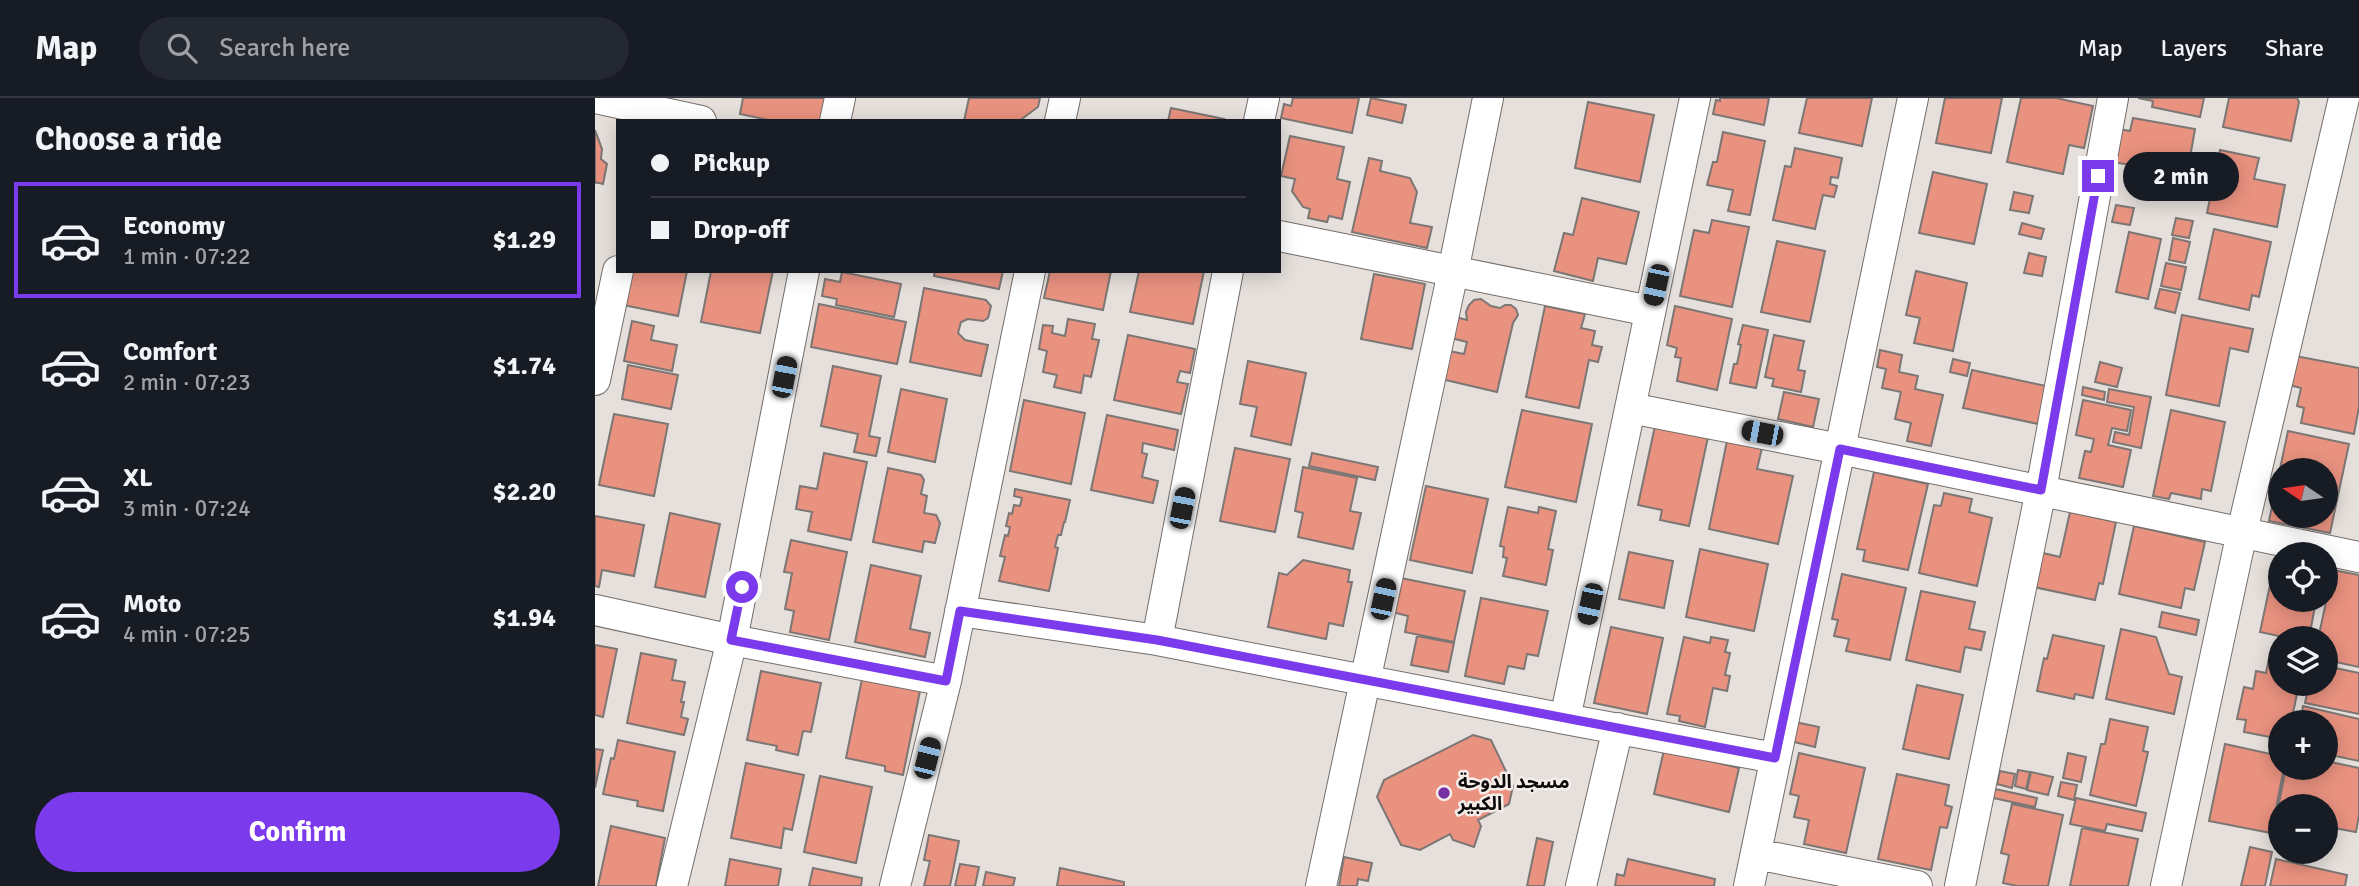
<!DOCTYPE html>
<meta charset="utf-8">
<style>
:root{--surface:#171b24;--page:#242831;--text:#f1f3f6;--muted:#9ea1a6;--line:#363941;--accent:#7c3aed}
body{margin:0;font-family:Signika,"Noto Sans Arabic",sans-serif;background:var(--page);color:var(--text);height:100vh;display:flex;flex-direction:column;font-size:26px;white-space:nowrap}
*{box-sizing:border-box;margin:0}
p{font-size:23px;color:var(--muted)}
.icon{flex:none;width:38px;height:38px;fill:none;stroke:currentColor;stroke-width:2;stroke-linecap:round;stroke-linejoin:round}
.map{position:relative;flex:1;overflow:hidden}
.details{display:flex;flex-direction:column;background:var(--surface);width:595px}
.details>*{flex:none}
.hud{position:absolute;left:21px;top:21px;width:665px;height:154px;border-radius:0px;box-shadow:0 4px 18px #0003;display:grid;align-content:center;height:154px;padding:0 35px;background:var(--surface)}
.needle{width:46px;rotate:283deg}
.buttons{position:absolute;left:1673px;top:360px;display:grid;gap:14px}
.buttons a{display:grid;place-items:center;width:70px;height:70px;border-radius:50%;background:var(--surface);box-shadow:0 4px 18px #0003;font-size:35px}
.end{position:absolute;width:32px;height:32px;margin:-16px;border:9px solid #7c3aed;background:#fff;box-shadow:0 0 0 4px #fff}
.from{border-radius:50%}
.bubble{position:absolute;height:49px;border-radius:24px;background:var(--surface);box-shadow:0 4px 18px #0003;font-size:23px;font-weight:700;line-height:49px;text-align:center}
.car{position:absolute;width:21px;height:42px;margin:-21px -10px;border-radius:9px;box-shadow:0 0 5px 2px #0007;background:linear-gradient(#222 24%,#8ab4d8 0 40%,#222 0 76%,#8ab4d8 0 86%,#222 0)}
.hud b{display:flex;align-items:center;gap:24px;height:66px;font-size:26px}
.hud b+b{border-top:2px solid var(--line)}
.hud i{width:18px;height:18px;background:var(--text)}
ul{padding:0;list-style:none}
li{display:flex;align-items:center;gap:21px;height:116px;margin:0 14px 10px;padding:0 21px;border:4px solid transparent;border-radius:0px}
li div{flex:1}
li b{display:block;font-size:26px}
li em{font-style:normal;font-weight:700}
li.active{border-color:var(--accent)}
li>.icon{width:63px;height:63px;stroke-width:1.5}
h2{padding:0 35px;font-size:32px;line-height:84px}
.cta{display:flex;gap:14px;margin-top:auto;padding:14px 35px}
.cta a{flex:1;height:80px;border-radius:42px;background:var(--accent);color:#fff;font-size:28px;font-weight:700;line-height:80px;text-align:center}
header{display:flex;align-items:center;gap:42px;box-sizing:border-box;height:98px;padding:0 35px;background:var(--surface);border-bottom:2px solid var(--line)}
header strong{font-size:33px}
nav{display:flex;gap:38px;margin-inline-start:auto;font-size:24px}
.search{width:490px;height:63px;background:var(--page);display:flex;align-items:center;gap:18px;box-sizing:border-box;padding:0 24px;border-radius:38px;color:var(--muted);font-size:26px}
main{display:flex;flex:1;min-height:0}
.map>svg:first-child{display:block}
.building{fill:#ea9280;stroke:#7c7674;stroke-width:2;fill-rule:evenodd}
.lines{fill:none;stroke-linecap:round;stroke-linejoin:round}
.minor-casing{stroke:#746e6b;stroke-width:32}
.minor{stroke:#fff;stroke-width:30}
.route{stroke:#7c3aed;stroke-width:9}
.poi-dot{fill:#7731a4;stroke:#f4ede9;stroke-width:2.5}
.labels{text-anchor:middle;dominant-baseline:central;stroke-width:5;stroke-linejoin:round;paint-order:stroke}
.poi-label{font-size:19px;font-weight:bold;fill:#0d0b0a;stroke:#f4ede9;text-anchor:start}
</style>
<header>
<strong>Map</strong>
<div class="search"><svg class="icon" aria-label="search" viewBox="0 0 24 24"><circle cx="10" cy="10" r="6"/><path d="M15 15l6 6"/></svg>Search here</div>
<nav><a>Map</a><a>Layers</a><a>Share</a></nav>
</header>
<main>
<section class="details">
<h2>Choose a ride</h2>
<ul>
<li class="active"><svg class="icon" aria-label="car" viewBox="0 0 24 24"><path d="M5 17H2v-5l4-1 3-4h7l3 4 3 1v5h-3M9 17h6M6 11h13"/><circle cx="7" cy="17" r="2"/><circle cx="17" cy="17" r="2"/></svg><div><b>Economy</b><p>1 min · 07:22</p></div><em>$1.29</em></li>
<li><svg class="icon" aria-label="car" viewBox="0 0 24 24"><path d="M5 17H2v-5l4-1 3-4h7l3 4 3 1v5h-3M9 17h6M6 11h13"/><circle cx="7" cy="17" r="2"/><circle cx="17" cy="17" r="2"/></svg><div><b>Comfort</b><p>2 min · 07:23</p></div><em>$1.74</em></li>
<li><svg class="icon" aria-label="car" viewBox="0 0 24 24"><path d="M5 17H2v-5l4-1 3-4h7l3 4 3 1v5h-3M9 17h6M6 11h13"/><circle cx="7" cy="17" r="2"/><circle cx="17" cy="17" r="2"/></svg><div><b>XL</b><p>3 min · 07:24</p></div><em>$2.20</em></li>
<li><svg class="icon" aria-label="car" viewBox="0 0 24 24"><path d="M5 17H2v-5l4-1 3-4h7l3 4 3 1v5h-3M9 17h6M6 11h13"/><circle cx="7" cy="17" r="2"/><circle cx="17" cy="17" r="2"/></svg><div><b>Moto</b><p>4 min · 07:25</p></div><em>$1.94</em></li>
</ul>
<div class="cta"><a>Confirm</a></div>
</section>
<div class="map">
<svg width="1764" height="788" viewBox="0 0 1764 788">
<rect width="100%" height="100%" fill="#e6e0dc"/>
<path class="building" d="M148,0h86v23h-56l-33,-7z
M374,0h71l-2,9 -19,14h-55z
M698,0h66l-7,35 -71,-15 3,-14 7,2z
M776,0l35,7 -4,18 -35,-8z
M1125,0h49l-5,27 -51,-11 3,-14 4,1z
M1212,0h65l-10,48 -63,-13z
M1350,0h57l-11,55 -55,-10z
M1426,0h35l37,8 -9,42 -15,-3 -6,29 -56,-12z
M1543,0h66l-4,19 -48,-10 1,-6z
M1634,0h68l2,4 -8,39 -68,-14z
M993,4l66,13 -14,67 -65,-14z
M576,10l53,11 -1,2h-55z
M1538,20l62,11 -8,46 -74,-13 6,-33 11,2z
M0,32l7,19 -1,10 6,5 -4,20 -8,-2v2z
M1128,34l42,9 -15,74 -22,-4 5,-21 -26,-5 6,-23h4z
M695,38l54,11 -7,32 13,3 -8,37 -13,-3 -2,6 -19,-4 2,-9 -7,-2 -11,-16 3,-12 -14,-3z
M1200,50l47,10 -4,20 -7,-1 -1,7 7,2 -3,11 -11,-2 -8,34 -42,-9 12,-54 6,1z
M1625,52l39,8 -5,21 31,6 -8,42 -70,-14z
M774,60l13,3 -2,10 30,7 7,14 -7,31 22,4 -5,21 -75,-16z
M1338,74l54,12 -13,60 -55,-11z
M1419,94l19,4 -4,17 -19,-3z
M987,100l57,14 -13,52 -28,-6 -5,23 -39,-10 10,-38 9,2z
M1521,107l18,3 -4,17 -18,-3z
M1581,120l17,3 -4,17 -17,-3z
M1117,122l37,7 -17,80 -52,-11 14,-66 15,3z
M1427,125l22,6 -3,10 -22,-5z
M1619,131l57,13 -12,55 -7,-2 -3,15 -50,-11z
M1534,134l32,7 -13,60 -32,-7z
M1578,140l17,4 -5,21 -16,-3z
M1182,143l48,10 -15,71 -49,-10z
M1434,155l17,4 -4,19 -18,-3z
M1571,165l20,4 -5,23 -20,-4z
M34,173h58l-9,45 -55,-11z
M116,173h62l-13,62 -59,-11z
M340,173h68l-4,18 -65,-13z
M455,173h61l-8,39 -59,-12z
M544,173h65l-11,53 -63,-12z
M1321,173l51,12 -14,68 -39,-8 6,-25 -14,-3z
M247,174l59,12 -7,33 -58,-12 1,-6 -15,-3 3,-17 15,3z
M779,176l51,10 -13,65 -51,-10z
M329,190l62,12 5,6 -3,12 -5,3 -15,-2 -7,3 -3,11 7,7 23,5 -7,31 -71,-14z
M1565,191l20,4 -5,20 -20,-5z
M886,201l10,7 9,2 5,-3h6l5,4 2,6 -5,8 -16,69 -60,-14 7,-28 20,4 3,-12 -20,-5 5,-21 15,4 -1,-8 3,-7 5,-5z
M224,206l87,18 -9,42 -86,-17z
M950,208l40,8 -4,14 14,3 -3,14 10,2 -4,15 -9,-2 -10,48 -53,-11z
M1080,208l57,13 -15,71 -40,-9 4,-23 -6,-1 2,-9 -10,-3z
M1587,217l71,14 -5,23 -18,-4 -11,58 -53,-11z
M473,221l27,5 -3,15 7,1 -8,37 -7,-2 -3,18 -27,-6 3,-12 -14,-3 4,-21 -8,-2 4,-24 10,1 -1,7 13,3z
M37,223l22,5 -3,14 26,5 -5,26 -48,-10z
M1148,227l25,5 -12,58 -26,-5 4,-19h3l4,-19 -3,-1z
M533,237l67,14 -5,24 -10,-2 -3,11 11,2 -7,30 -67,-14z
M1179,237l30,6 -6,29 7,1 -4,21 -29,-6 2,-7 -9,-2z
M1285,252l22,5 -3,17 19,4 -3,13 28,6 -12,51 -24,-5 4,-18 -16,-4 6,-27 -19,-4 4,-19 -9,-2z
M1700,258l64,12v39l-5,27 -53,-11 3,-15 -7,-2 4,-18 -12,-3z
M1358,261l17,4 -3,13 -17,-4z
M653,263l58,12 -15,72 -40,-9 6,-29 -17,-3z
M1505,264l22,6 -5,19 -22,-5z
M33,267l50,10 -7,34 -49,-10z
M238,268l48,10 -12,60 11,2 -4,18 -22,-4 4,-18 -37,-8z
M1377,272l74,16 -8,38 -75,-16z
M1488,289l22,5 -1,8 -22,-5z
M306,291l46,10 -12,63 -47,-10z
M1514,291l42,8 -10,51 -28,-6 2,-10 14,3 5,-28 -27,-5z
M1189,294l35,7 -6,28 -35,-8z
M429,302l61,13 -14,71 -61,-13z
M1488,302l48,10 -4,21 -15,-3 -4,17 23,5 -8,37 -44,-9 6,-27 6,1 3,-13 -18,-4z
M927,312l70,14 -16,78 -71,-15z
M1576,312l54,12 -14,69 -9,-2 -1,10 -30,-6 -2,6 -16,-3z
M19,316l54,10 -14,72 -55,-11z
M512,317l71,15 -4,20 -31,-7 -1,10 5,1 -5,23 16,4 -5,22 -62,-13z
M1060,328l53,11 -19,89 -29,-6 2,-10 -24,-5z
M1693,333l61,13 -19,89 -61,-12zM1685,373h46v45h-46z
M1132,343l35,7 -5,21 36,7 -15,68 -69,-15z
M640,350l55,11 -15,73 -55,-11z
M229,355l43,9 -16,78 -43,-9 4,-19 -16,-3 4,-23 17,3z
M717,355l66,14 -3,13 -66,-14z
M708,369l54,11 -7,33 11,2 -8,36 -55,-12 5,-24 -8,-2z
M293,370l33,7 3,5 -3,14 6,2 -3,17 12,2 4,8 -5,20 -11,-2 -2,11 -49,-10z
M1279,374l54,12 -20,86 -45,-9 2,-11 -8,-1z
M831,388l62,13 -16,74 -62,-13z
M420,391l55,11 -5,22h-1l-3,13h-3l-3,12 3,1 -9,43 -50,-10 6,-24 -5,-1 5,-21 3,1 2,-9 -4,-1 3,-13 3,1 2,-9 6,1 2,-8 -8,-2z
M1349,395l28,6 -3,13 23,6 -15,68 -58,-13 15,-68 7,1z
M913,409l30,6 1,-6 17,4 -8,38 5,1 -7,35 -43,-9 4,-18 -4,-1 1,-10 -4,-1z
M1475,414l46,10 -13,62 -4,-1 -4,17 -66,-14 14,-33 17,4z
M75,415l50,11 -15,73 -50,-10z
M0,418l49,9 -10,51 -32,-6 -3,17 -4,-1z
M1539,428l71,16 -11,48 -9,-2 -4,20 -62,-14z
M196,442l56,12 -18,88 -39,-8 4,-21 -9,-2 7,-36 -8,-1z
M1105,451l68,15 -14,67 -68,-14z
M1034,454l44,9 -9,47 -45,-9z
M1681,459l4,1v42h36l-7,39h-16l-33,-7z
M708,462l47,10 -2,12h4l-9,44 -14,-3 -3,16 -58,-12 11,-54 8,2z
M276,467l50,11 -11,53 20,4 -5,24 -70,-15z
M1738,472l26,5v92l-33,-7v-21h-8z
M1247,476l64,14 -16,72 -44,-9 3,-12 -15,-3 4,-16 -6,-1z
M796,478l74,15 -11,51 -49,-10 3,-16 -24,-6z
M1326,493l54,11 -6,27 16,3 -4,18 -16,-3 -5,25 -54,-12z
M886,500l67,13 -10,45 -11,-2 -3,15 -16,-3 -4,18 -39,-8z
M1567,514l37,8 -3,15 -37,-8z
M1016,529l52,11 -16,76 -53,-11z
M1526,531l35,8 13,37 13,3 -8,37 -68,-15z
M1458,537l51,11 -11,52 -18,-4 -1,5 -37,-8 7,-33 3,1z
M822,538l37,7 -6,29 -37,-7z
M1089,539l26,6 1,-6 17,3 -3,12 5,1 -5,22 5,1 -3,15 -14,-3 -8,39 -26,-6 1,-5 -13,-2z
M0,547l22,4 -14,68 -8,-2z
M46,555l35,7 -4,20 13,2 -4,20h3l-3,15 7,2 -4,16 -57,-12z
M1674,560l11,3v23h19l-8,39h-11v16l-36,-7 2,-12 -9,-1 7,-32 9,2 3,-18 10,2z
M1731,568l33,7v41l-54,-11 4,-19h17z
M166,573l60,12 -10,49 -8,-1 -5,24 -22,-5 1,-4 -30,-6z
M268,576l58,12 -18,89 -18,-4v-5l-39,-8z
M1322,587l46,10 -14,64 -46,-10z
M1708,608l56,13v42l-33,-7v-31h-26z
M1515,621l38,8 -5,24 5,1 -12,54 -46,-11 11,-51h4z
M1200,624l24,5 -4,20 -25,-6z
M878,637l18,5 22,46 -4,18 -31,16 3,6 -7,21 -21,-7 -3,-6 -30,16 -19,-5 -24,-48 7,-17z
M23,642l57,12 -12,59 -26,-5 1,-5 -35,-7 8,-36 3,1z
M1630,646l55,12v12h4l-13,65 -62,-12z
M0,651l8,1 -8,38z
M1069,652l75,18 -10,44 -75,-18z
M1204,655l66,15 -19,85 -42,-9 5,-24 -15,-3 5,-21 -9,-2z
M1473,655l18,4 -5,25 -18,-4z
M1731,663l33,7v47l-3,17 -22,-4 -2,16 -6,-1v-36h-46v28l-7,-2 13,-65h40z
M151,665l58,12 -12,55 -8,-2 -3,20 -50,-10z
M1423,672l12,2 -4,17 -11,-3z
M1405,673l15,3 -3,14 -15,-4z
M1436,674l22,5 -5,18 -21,-5z
M1302,676l52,11 -4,20 7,2 -5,21 -7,-1 -9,43 -53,-11z
M225,678l52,11 -16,76 -52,-11z
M1466,684l16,3 -3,15 -16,-4z
M1400,691l42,9 -2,9 -42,-9z
M1481,700l70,15 -4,18 -35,-7 -2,7 -35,-7z
M1417,706l51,11 -15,71h-31l-14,-3 6,-28 -8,-2z
M16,728l54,12 -9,48h-58z
M1487,730l56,11 -10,47h-58z
M334,737l30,6 -9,45h-26l6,-25 -6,-1z
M942,740l16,4 -9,44h-17z
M1655,749l22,5 -7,34h-24z
M749,759l28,6 -4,18 -10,-2 -1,7h-18z
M135,761l51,10 -3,17h-53z
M1033,761l87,20 -1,7h-99l2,-12 7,2z
M1681,761l71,16 -2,11h-75z
M365,766l19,3 -4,19h-20z
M218,770l49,10 -1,8h-52z
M465,770l64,14v4h-67z
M391,774l29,6 -2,8h-30z"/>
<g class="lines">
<g class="minor-casing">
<path id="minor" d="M0,0l106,23
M1100,0l-130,621 210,39
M240,23l5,-23
M465,23l5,-23
M664,23l5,-23
M684,138l371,75
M0,282l23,-109
M1035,310l210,41 519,108
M0,512l137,30 214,41
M365,513l197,29 408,79
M562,542l71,-369
M1161,756l161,32
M77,788l60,-246 72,-369
M300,788l51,-205 84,-410
M726,788l132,-614 35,-174
M986,788l37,-158
M1154,788l164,-788
M1365,788l81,-396 72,-392
M1571,788l76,-354 102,-434"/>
</g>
<use href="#minor" class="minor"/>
</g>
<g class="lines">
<path class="route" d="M147,489l-11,53 215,41 14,-70 197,29 618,118 65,-309 201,41 57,-314"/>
</g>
<circle class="poi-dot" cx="849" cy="695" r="7"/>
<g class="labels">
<g class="poi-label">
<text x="863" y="684">مسجد الدوحة<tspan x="863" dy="22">الكبير</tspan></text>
</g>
</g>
</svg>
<div class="buttons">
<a><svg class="needle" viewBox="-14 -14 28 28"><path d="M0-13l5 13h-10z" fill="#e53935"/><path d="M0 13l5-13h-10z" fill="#9ea1a6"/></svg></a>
<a><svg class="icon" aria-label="locate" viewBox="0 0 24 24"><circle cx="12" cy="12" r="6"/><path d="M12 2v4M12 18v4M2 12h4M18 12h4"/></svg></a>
<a><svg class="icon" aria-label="layers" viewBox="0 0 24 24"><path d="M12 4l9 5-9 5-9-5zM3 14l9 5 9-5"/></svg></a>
<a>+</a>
<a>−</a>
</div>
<i class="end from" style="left:147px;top:489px"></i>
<i class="end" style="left:1503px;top:78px"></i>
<div class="bubble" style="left:1528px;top:54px;width:116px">2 min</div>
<i class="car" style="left:1061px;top:187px;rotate:192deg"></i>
<i class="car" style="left:189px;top:279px;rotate:11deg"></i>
<i class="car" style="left:1167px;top:335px;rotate:281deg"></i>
<i class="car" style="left:587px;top:410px;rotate:11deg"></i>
<i class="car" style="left:788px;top:501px;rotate:12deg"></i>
<i class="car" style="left:995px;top:506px;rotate:192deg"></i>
<i class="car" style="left:332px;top:660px;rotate:14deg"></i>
<div class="hud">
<b><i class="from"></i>Pickup</b>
<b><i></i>Drop-off</b>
</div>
</div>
</main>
